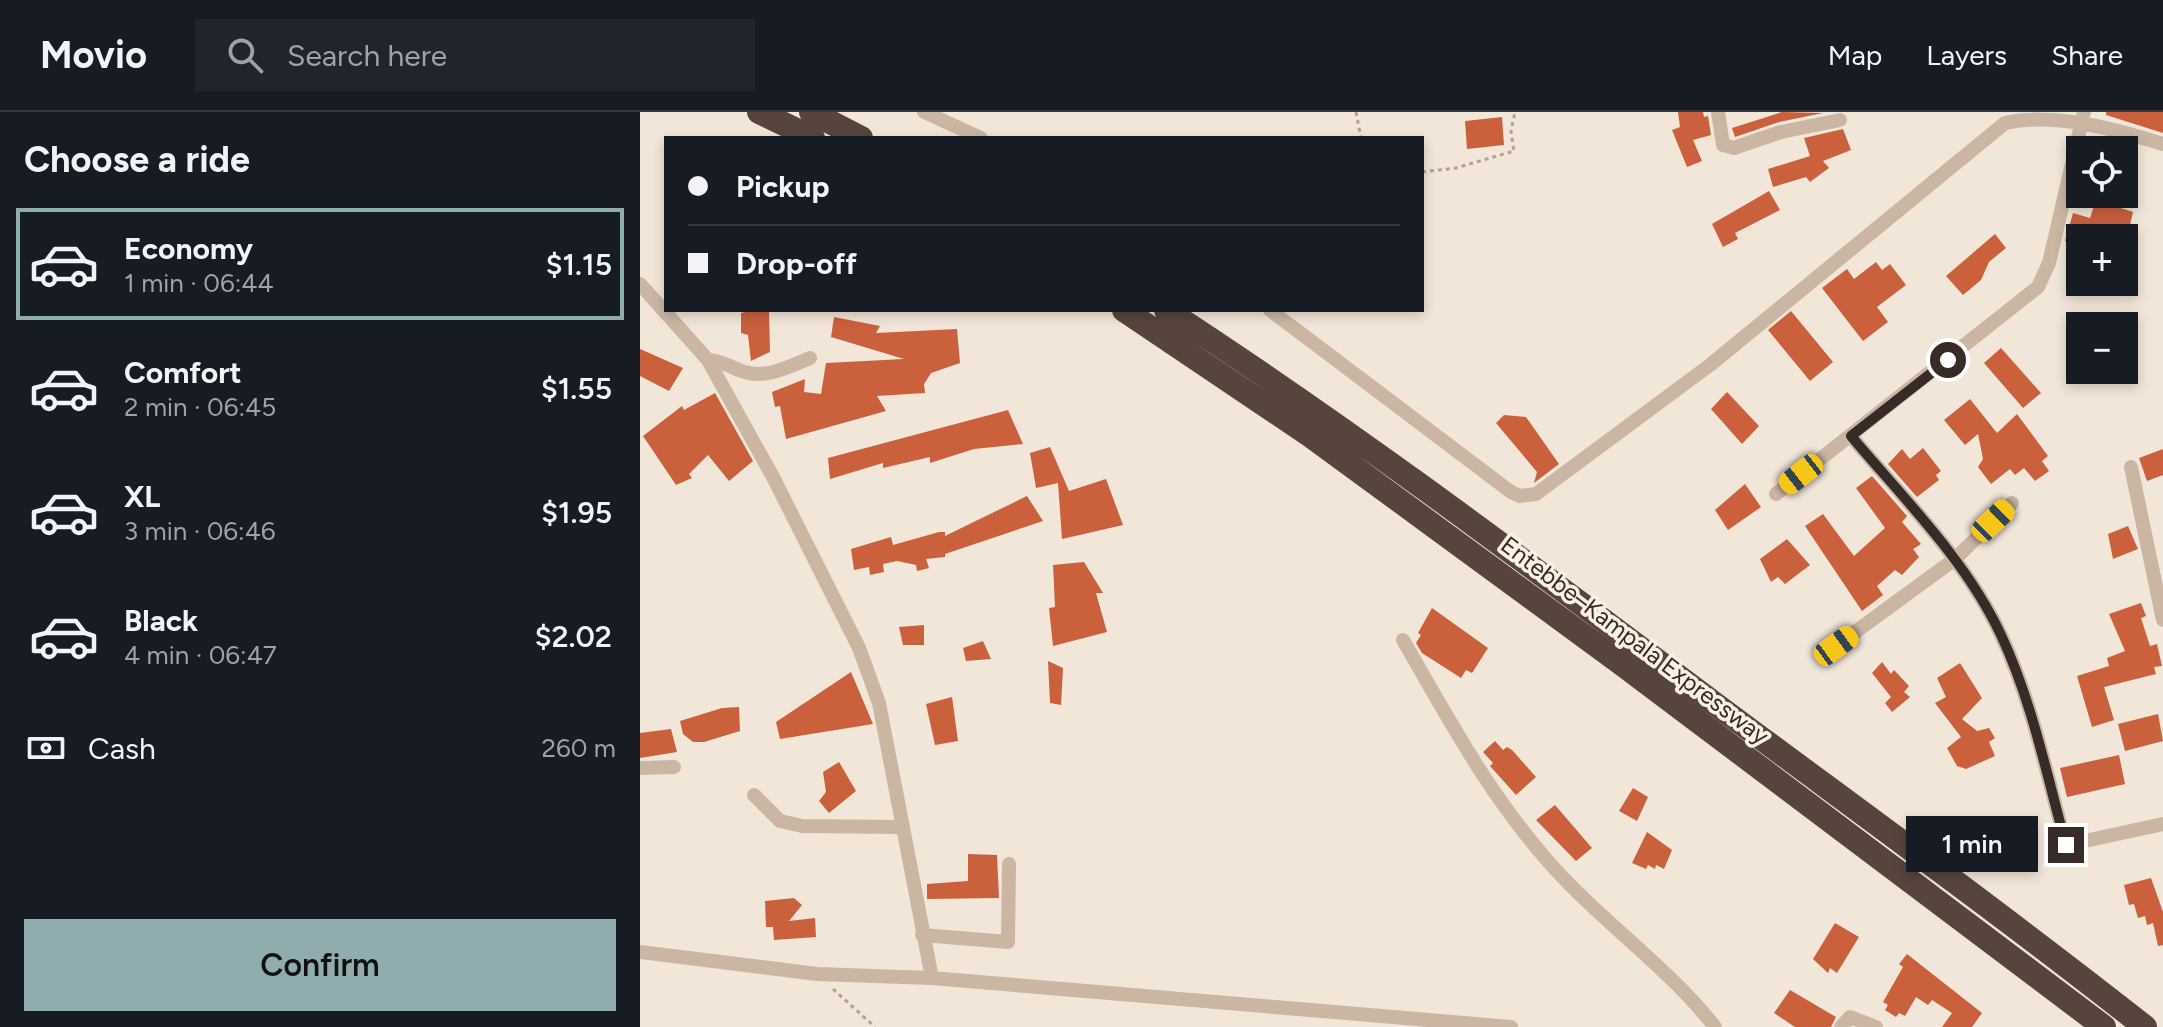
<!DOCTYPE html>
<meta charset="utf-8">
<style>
:root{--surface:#171b24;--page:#20242c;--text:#f1f3f6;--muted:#9ea1a6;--line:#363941;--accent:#90acaf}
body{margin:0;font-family:Figtree,sans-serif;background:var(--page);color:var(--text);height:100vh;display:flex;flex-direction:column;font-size:30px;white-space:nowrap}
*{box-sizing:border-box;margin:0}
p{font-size:26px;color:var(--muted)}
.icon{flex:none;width:44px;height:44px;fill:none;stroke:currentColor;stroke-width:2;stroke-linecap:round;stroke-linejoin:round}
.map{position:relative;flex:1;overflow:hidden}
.panel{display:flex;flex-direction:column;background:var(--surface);width:640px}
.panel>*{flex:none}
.banner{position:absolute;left:24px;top:24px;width:760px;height:176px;border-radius:0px;box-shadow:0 4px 12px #0003;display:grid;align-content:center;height:176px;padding:0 24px;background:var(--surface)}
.buttons{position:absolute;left:1426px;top:24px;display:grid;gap:16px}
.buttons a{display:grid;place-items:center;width:72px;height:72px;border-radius:0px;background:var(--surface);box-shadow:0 4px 12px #0003;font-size:40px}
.end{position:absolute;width:36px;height:36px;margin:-18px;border:10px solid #362b26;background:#fff;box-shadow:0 0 0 4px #fff}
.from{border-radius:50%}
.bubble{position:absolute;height:56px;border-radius:0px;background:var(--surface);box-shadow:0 4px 12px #0003;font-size:26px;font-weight:600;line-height:56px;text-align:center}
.car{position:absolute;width:24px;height:48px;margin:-24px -12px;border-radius:10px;box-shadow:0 0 6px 2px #0007;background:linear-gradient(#f5c518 24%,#345 0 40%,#f5c518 0 76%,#345 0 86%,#f5c518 0)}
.banner b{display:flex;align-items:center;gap:28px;height:76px;font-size:30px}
.banner b+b{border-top:2px solid var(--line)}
.banner i{width:20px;height:20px;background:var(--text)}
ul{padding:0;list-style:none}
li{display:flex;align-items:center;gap:24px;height:112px;margin:0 16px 12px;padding:0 8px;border:4px solid transparent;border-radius:0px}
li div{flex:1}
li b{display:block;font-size:30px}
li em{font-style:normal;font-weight:600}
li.active{border-color:var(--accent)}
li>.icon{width:72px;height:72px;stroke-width:1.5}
h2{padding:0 24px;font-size:36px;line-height:96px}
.pay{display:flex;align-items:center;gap:20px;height:88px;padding:0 24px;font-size:30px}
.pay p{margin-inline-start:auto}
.primary-button{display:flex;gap:16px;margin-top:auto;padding:16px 24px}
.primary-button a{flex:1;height:92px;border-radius:0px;background:var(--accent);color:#111;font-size:32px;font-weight:600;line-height:92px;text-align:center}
header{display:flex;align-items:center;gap:48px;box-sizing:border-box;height:112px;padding:0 40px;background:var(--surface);border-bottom:2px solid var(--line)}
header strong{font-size:38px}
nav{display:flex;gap:44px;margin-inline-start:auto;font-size:28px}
.search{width:560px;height:72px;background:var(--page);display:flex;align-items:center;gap:20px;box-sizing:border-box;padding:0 28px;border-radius:0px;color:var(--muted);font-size:30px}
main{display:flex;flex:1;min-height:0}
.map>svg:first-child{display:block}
.building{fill:#cb603d}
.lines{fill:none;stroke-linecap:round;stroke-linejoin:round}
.path{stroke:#b7a08e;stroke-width:3;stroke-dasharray:4 4;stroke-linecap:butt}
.minor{stroke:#cbb6a4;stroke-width:14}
.motorway{stroke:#57453d;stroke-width:24}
.route{stroke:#362b26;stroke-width:10}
.labels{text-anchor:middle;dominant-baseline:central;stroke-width:7;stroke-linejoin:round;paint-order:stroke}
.street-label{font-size:24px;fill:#362b26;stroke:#faf0e5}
</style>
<header>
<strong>Movio</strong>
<div class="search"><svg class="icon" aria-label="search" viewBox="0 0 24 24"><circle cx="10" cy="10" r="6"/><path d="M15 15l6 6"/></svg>Search here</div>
<nav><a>Map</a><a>Layers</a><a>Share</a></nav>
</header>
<main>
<section class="panel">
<h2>Choose a ride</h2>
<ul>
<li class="active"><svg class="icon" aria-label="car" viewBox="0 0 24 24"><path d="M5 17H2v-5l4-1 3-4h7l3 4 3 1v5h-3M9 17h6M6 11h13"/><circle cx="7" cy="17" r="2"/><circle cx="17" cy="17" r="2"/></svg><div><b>Economy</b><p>1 min · 06:44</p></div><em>$1.15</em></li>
<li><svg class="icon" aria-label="car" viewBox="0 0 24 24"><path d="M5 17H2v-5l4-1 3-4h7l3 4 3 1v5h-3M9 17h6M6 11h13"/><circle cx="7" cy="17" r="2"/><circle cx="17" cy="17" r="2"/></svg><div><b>Comfort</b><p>2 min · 06:45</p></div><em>$1.55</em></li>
<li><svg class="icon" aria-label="car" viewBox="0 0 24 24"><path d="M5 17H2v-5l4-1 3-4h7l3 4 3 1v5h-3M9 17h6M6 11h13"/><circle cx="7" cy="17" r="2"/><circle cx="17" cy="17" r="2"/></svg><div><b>XL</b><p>3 min · 06:46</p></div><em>$1.95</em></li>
<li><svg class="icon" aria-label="car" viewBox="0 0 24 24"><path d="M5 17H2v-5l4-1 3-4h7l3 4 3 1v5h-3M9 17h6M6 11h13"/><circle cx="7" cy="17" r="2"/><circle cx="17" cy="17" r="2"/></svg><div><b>Black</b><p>4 min · 06:47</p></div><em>$2.02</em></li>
</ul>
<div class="pay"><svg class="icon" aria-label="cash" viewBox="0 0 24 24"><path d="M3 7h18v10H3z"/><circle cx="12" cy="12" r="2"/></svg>Cash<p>260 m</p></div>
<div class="primary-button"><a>Confirm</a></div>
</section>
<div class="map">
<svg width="1523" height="915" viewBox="0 0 1523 915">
<rect width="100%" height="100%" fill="#f2e6d9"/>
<path class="building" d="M1038,0h25l1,5 4,-1 3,19 -18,5 9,21 -15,6 -15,-37 8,-3z
M1142,0l41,1 -44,9 -44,15 -3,-9z
M1466,0h57v21l-57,-18z
M862,5l2,28 -37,4 -2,-28z
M1203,17l8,21 -28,11 6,7 -19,14 -4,-5 -33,10 -5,-18 42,-13 -6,-18z
M1129,79l11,19 -45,23 3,6 -15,8 -11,-23z
M1456,88l37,12 -6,26h-47v7l-15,-4 8,-28 17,5z
M1355,122l11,14 -17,14 -8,18 -18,15 -17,-19z
M1236,150l6,8 8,-6 16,21 -29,22 11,15 -25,19 -41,-53 25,-19 7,10z
M114,198h15l1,42 -19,9 -3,-26 -7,-2v-20z
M1151,199l42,51 -23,19 -42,-51z
M194,205l46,9 -4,7 81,-4 3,34 -29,10 -7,11 1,9 -48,3 9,15 -100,28 -6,-33 -5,1 -3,-15 33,-13 -1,13 17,2 5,-31 78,-4 -73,-22z
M1361,236l40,45 -18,15 -39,-45z
M0,237l43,19 -14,23 -29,-15z
M1087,280l32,34 -17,18 -31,-35z
M75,281l38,68 -24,20 -21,-26 -19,19 3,4 -16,7 -33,-49 39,-30 2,4z
M1330,287l27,34 20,-19 31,42 -6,5 7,10 -14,10 -11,-13 -9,7 -5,-6 -19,15 -13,-17 5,-8 -5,-25 -13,11 -21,-25z
M368,298l15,34 -49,5 -44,14v-6l-47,11v-5l-53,16 -2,-21z
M864,303l22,2 33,47 -25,19 3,-11 -41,-49z
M410,335l19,44 37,-12 17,46 -61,14 -4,-56 -22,5 -6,-35z
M1283,336l18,23 -5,4 3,5 -22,17 -29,-33 14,-15 8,10z
M1523,337v26l-16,6 -8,-23z
M1232,364l35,40 -5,6 19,22 -8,5 6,8 -17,18 -7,-5 -18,16 6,9 -21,16 -57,-85 18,-12 31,42 31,-28 -29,-40z
M1105,372l16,23 -33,23 -13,-20z
M387,384l16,25 -98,33v3l-19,2 3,9 -12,3 -1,-6 -19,-4 -14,3 1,8 -14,3 -1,-8 -15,3 -3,-21 40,-12 2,8 46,-13h6v4z
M1488,414l10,23 -25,10 -5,-25z
M1147,427l23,26 -25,19 -7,-7 -7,5 -11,-23z
M444,450l19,31h-7l11,39 -54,14 -4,-38 6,-1 -2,-42z
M1501,491l5,13 -5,2 9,28 7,-2 5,22 -8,1 2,7 -52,13 10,33 -22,7 -15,-51 32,-10 -2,-8 18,-7 -16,-37z
M792,496l56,40 -16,25 -6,-3 -5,8 -39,-25 -6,-10 5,-8 -3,-2z
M284,513v20h-21l-4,-18z
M343,529l8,18 -25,2 -3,-13z
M408,549l15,7 -2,37 -11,-2z
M1242,550l9,12 3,-4 15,16 -5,6 6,5 -18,15 -7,-9 6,-6 -19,-24z
M1320,551l22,35 -20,21 15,12 12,-3 6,10 -6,4 6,14 -29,13 -9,-3 -10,-18 14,-11 -26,-34 11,-6 -9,-19z
M211,560l22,52 -93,15 -4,-17z
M312,585l6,44 -23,4 -9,-41z
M99,595l1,24 -36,11h-11l-10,-8 -3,-13 42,-13z
M1518,602l5,27 -38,10 -7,-27z
M31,617l6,23 -37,6v-25z
M855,629l8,9 4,-3 5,3 24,27 -20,18 -26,-29 3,-3 -10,-11z
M1479,643l6,29 -58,13 -7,-29z
M199,650l17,29 -27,22 -10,-12 7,-9 -3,-20z
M993,676l15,9 -11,24 -18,-10z
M915,693l37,43 -16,13 -40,-41z
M1007,720l25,18 -8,19 -8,-4 -1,4 -7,-4 -2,4 -14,-6z
M328,742l29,1 2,43 -72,1v-15l41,-3z
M1511,766l12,34v33l-5,1 -5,-23 -6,2 -2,-9 -7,2 -4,-14 -5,1 -5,-20z
M154,786l8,7 -13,16 26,-3 1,19 -42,3 -1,-13h-7l-1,-26z
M1195,811l24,14 -22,36 -7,-5 -2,5 -15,-14z
M1267,842l75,59 -10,14h-30l10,-14 -20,-13 -4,5 -12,-8 -11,19 -6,-3 -3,4 -11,-7 3,-5 -5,-3 20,-35 -4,-3z
M1150,878l46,27 -5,10h-36l-21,-14z"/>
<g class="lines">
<path class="path" d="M716,0l5,26
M782,60l34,-4 58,-17 -3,-20 4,-19
M193,877l42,38"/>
<path class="minor" d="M284,0l57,26
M1078,0l5,33 11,3 47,-16 59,-12
M0,172l68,76 65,117 86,171 20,55 53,275
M630,198l241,182 9,4 16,-2 174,-129 295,-242c48,-11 110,6 158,21
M68,248c16,1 23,8 37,12 21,7 46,-6 65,-14
M1211,324c53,63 115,124 150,199 31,66 46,141 65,210l97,-21
M1491,355l32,153
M1136,382l262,-207 11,-24 35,-151
M763,528c45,78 84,151 143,219 52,60 120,106 169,168
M1196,534l119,-87 57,-56
M0,656l34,-1
M114,683l26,26 22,5 99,1
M282,823l86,7 1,-78
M0,840l177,22 115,4 579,49
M1201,915l9,-10 26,10"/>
<path class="motorway" d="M119,0l54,26
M171,0l50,26
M484,198l187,126 311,228 482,363
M526,198c188,122 366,257 545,391 145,108 292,214 434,326"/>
</g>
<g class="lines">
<path class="route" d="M1308,248l-97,76c53,63 115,124 150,199 31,66 46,141 65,210"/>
</g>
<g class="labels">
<g class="street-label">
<text transform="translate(995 528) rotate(37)">Entebbe–Kampala Expressway</text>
</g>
</g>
</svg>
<div class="buttons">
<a><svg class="icon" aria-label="locate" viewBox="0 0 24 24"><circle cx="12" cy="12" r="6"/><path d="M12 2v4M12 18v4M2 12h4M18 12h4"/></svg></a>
<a>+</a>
<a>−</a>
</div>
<i class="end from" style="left:1308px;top:248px"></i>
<i class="end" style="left:1426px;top:733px"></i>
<div class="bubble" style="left:1266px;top:704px;width:132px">1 min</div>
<i class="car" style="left:1161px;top:362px;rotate:232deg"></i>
<i class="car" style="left:1353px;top:409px;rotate:46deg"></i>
<i class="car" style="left:1196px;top:534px;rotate:54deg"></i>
<div class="banner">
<b><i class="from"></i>Pickup</b>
<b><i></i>Drop-off</b>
</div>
</div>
</main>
